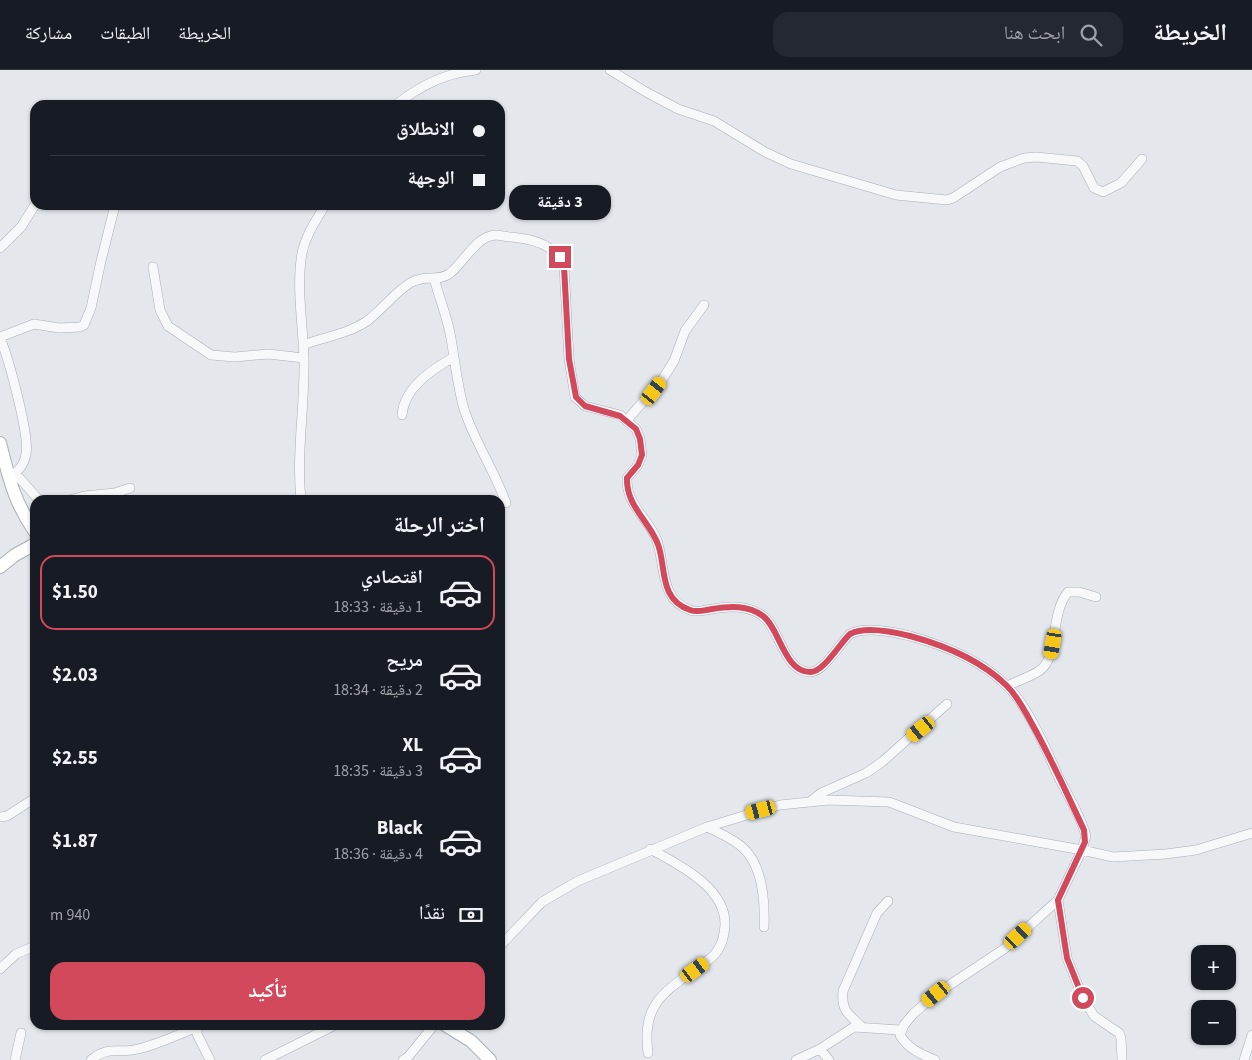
<!DOCTYPE html>
<html lang="ar">
<meta charset="utf-8">
<style>
:root{--surface:#171b24;--page:#242831;--text:#f1f3f6;--muted:#9ea1a6;--line:#363941;--accent:#d1495b}
body{margin:0;font-family:"Source Sans 3","Noto Naskh Arabic",sans-serif;background:var(--page);color:var(--text);direction:rtl;height:100vh;display:flex;flex-direction:column;font-size:19px;white-space:nowrap}
*{box-sizing:border-box;margin:0}
p{font-size:16px;color:var(--muted)}
.icon{flex:none;width:28px;height:28px;fill:none;stroke:currentColor;stroke-width:2;stroke-linecap:round;stroke-linejoin:round}
.map{position:relative;flex:1;overflow:hidden;direction:ltr}
.side{position:absolute;left:30px;top:425px;width:475px;height:535px;display:flex;flex-direction:column;background:var(--surface);border-radius:15px;box-shadow:0 1px 4px #0004;direction:rtl}
.side>*{flex:none}
.banner{position:absolute;left:30px;top:30px;width:475px;height:110px;border-radius:15px;box-shadow:0 1px 4px #0004;direction:rtl;display:grid;align-content:center;height:110px;padding:0 20px;background:var(--surface)}
.tools{position:absolute;left:1191px;top:875px;display:grid;gap:10px}
.tools a{display:grid;place-items:center;width:45px;height:45px;border-radius:10px;background:var(--surface);box-shadow:0 1px 4px #0004;font-size:25px}
.end{position:absolute;width:22px;height:22px;margin:-11px;border:6px solid #d1495b;background:#fff;box-shadow:0 0 0 2px #fff}
.from{border-radius:50%}
.bubble{position:absolute;height:35px;border-radius:15px;background:var(--surface);box-shadow:0 1px 4px #0004;font-size:16px;font-weight:700;line-height:35px;text-align:center;direction:rtl}
.car{position:absolute;width:15px;height:30px;margin:-15px -8px;border-radius:6px;box-shadow:0 0 4px 1px #0007;background:linear-gradient(#f5c518 24%,#345 0 40%,#f5c518 0 76%,#345 0 86%,#f5c518 0)}
.banner b{display:flex;align-items:center;gap:18px;height:48px;font-size:19px}
.banner b+b{border-top:1px solid var(--line)}
.banner i{width:12px;height:12px;background:var(--text)}
ul{padding:0;list-style:none}
li{display:flex;align-items:center;gap:15px;height:75px;margin:0 10px 8px;padding:0 10px;border:2px solid transparent;border-radius:15px}
li div{flex:1}
li b{display:block;font-size:19px}
li em{font-style:normal;font-weight:700}
li.active{border-color:var(--accent)}
li>.icon{width:45px;height:45px;stroke-width:1.5}
h2{padding:0 20px;font-size:22px;line-height:60px}
.pay{display:flex;align-items:center;gap:12px;height:55px;padding:0 20px;font-size:19px}
.pay p{margin-inline-start:auto}
.button{display:flex;gap:10px;margin-top:auto;padding:10px 20px}
.button a{flex:1;height:58px;border-radius:15px;background:var(--accent);color:#fff;font-size:20px;font-weight:700;line-height:58px;text-align:center}
header{display:flex;align-items:center;gap:30px;box-sizing:border-box;height:70px;padding:0 25px;background:var(--surface);border-bottom:1px solid var(--line)}
header strong{font-size:24px}
nav{display:flex;gap:28px;margin-inline-start:auto;font-size:18px}
.search{width:350px;height:45px;background:var(--page);display:flex;align-items:center;gap:12px;box-sizing:border-box;padding:0 18px;border-radius:15px;color:var(--muted);font-size:19px}
.map>svg:first-child{display:block}
.lines{fill:none;stroke-linecap:round;stroke-linejoin:round}
.street-casing{stroke:#a9aeb7;stroke-width:10}
.secondary-casing{stroke:#a9aeb7;stroke-width:14}
.street{stroke:#f7f8fa;stroke-width:9}
.secondary{stroke:#fff;stroke-width:12}
.route{stroke:#d1495b;stroke-width:6}
</style>
<header>
<strong>الخريطة</strong>
<div class="search"><svg class="icon" aria-label="search" viewBox="0 0 24 24"><circle cx="10" cy="10" r="6"/><path d="M15 15l6 6"/></svg>ابحث هنا</div>
<nav><a>الخريطة</a><a>الطبقات</a><a>مشاركة</a></nav>
</header>
<div class="map">
<svg width="1252" height="990" viewBox="0 0 1252 990">
<rect width="100%" height="100%" fill="#e4e7ec"/>
<g class="lines">
<g class="street-casing">
<path id="street" d="M610,0l36,22 32,17 36,12 51,31 26,12 105,31 51,5 6,-2 47,-31 24,-9 12,-1 41,4 6,5 11,22 9,4 18,-9 21,-24
M396,35c23,-19 49,-32 80,-35
M0,178l21,-21 14,-22
M153,197l7,43 8,16 43,29 24,2 33,-3 36,4
M434,208c5,19 12,36 16,55 5,26 7,54 15,79 11,32 30,60 41,91
M0,267l34,-13 25,4 21,-1 4,-2 7,-17 10,-47 14,-56
M0,268c8,18 30,98 26,116 -2,11 -7,18 -18,23
M303,275c21,-8 45,-11 64,-24 15,-11 27,-28 43,-38 15,-9 27,-1 39,-9 15,-11 26,-37 46,-39 5,0 11,2 16,2 21,2 44,7 53,29l5,93 6,38 10,9 35,9 16,14 4,10 2,16 -4,10 -11,13c-1,26 19,38 29,60 10,24 2,61 34,72 8,3 14,0 22,-1 18,-3 36,-4 51,7 17,13 21,56 47,56 14,0 30,-29 40,-38 16,-8 43,-2 60,2 33,9 72,25 97,50 21,20 40,65 52,92 9,18 22,38 27,58l-4,14 -128,-23 -65,-25 -60,-2 -49,5 -73,22 -129,54 -36,21 -42,44
M402,345c2,-27 29,-45 52,-58
M627,350l35,-40 12,-19 11,-30 19,-26
M15,403l24,27
M69,430l15,-4 31,-3 15,-5
M301,430c-5,-47 4,-94 3,-141 -1,-35 -8,-72 -2,-106 4,-19 14,-32 23,-48
M1007,616c10,-5 23,-9 32,-15 21,-14 10,-56 29,-79h11l17,5
M811,731l10,-8 45,-20 16,-11 65,-58
M0,747l7,-1 25,-16 3,1
M707,757c11,5 24,11 34,19 22,18 24,55 23,81
M1058,830l9,58 16,40 11,18 25,17 2,5 1,22
M0,899l16,-15 19,-8
M197,955v9l13,26
M861,956c-13,-12 -20,-16 -18,-35l34,-78 11,-12
M820,979l9,11
M648,983c-6,-46 12,-58 46,-83 7,-5 16,-10 21,-16 5,-6 8,-14 9,-21 9,-42 -44,-68 -74,-84
M15,990l6,-27
M91,990c17,-15 27,-6 47,-11 21,-5 39,-14 59,-22
M265,990l70,-35
M403,990l5,-3 26,-32
M796,990l24,-11 34,-22 46,3
M935,990c-14,-6 -27,-11 -35,-25l4,-10 9,-11 23,-20 68,-45 54,-49 24,-50 31,7 53,-3 30,-4 56,-17
M1244,990l8,-25"/>
</g>
<g class="secondary-casing">
<path id="secondary" d="M0,373c9,35 14,59 35,89
M0,497l15,-12 20,-11
M445,955l26,16 19,19"/>
</g>
<use href="#street" class="street"/>
<use href="#secondary" class="secondary"/>
</g>
<g class="lines">
<path class="route" d="M560,187l4,9 5,93 7,38 9,9 35,10 16,13 4,10 2,16 -4,10 -11,13c-1,27 20,41 30,64 10,21 0,57 33,68 8,3 14,0 22,-1 18,-3 36,-4 51,7 17,13 21,56 47,56 14,0 30,-29 40,-38 15,-8 44,-2 60,2 33,9 72,25 97,50 10,10 18,25 25,38 19,34 35,70 52,106l1,12 -27,58 9,58 16,40"/>
</g>
</svg>
<div class="tools">
<a>+</a>
<a>−</a>
</div>
<i class="end from" style="left:1083px;top:928px"></i>
<i class="end" style="left:560px;top:187px"></i>
<div class="bubble" style="left:509px;top:115px;width:102px">3 دقيقة</div>
<i class="car" style="left:654px;top:321px;rotate:37deg"></i>
<i class="car" style="left:1053px;top:574px;rotate:190deg"></i>
<i class="car" style="left:921px;top:659px;rotate:231deg"></i>
<i class="car" style="left:761px;top:740px;rotate:255deg"></i>
<i class="car" style="left:1018px;top:866px;rotate:47deg"></i>
<i class="car" style="left:695px;top:900px;rotate:54deg"></i>
<i class="car" style="left:936px;top:924px;rotate:231deg"></i>
<div class="banner">
<b><i class="from"></i>الانطلاق</b>
<b><i></i>الوجهة</b>
</div>
<section class="side">
<h2>اختر الرحلة</h2>
<ul>
<li class="active"><svg class="icon" aria-label="car" viewBox="0 0 24 24"><path d="M5 17H2v-5l4-1 3-4h7l3 4 3 1v5h-3M9 17h6M6 11h13"/><circle cx="7" cy="17" r="2"/><circle cx="17" cy="17" r="2"/></svg><div><b>اقتصادي</b><p>1 دقيقة · 18:33</p></div><em>$1.50</em></li>
<li><svg class="icon" aria-label="car" viewBox="0 0 24 24"><path d="M5 17H2v-5l4-1 3-4h7l3 4 3 1v5h-3M9 17h6M6 11h13"/><circle cx="7" cy="17" r="2"/><circle cx="17" cy="17" r="2"/></svg><div><b>مريح</b><p>2 دقيقة · 18:34</p></div><em>$2.03</em></li>
<li><svg class="icon" aria-label="car" viewBox="0 0 24 24"><path d="M5 17H2v-5l4-1 3-4h7l3 4 3 1v5h-3M9 17h6M6 11h13"/><circle cx="7" cy="17" r="2"/><circle cx="17" cy="17" r="2"/></svg><div><b>XL</b><p>3 دقيقة · 18:35</p></div><em>$2.55</em></li>
<li><svg class="icon" aria-label="car" viewBox="0 0 24 24"><path d="M5 17H2v-5l4-1 3-4h7l3 4 3 1v5h-3M9 17h6M6 11h13"/><circle cx="7" cy="17" r="2"/><circle cx="17" cy="17" r="2"/></svg><div><b>Black</b><p>4 دقيقة · 18:36</p></div><em>$1.87</em></li>
</ul>
<div class="pay"><svg class="icon" aria-label="cash" viewBox="0 0 24 24"><path d="M3 7h18v10H3z"/><circle cx="12" cy="12" r="2"/></svg>نقدًا<p>940 m</p></div>
<div class="button"><a>تأكيد</a></div>
</section>
</div>
